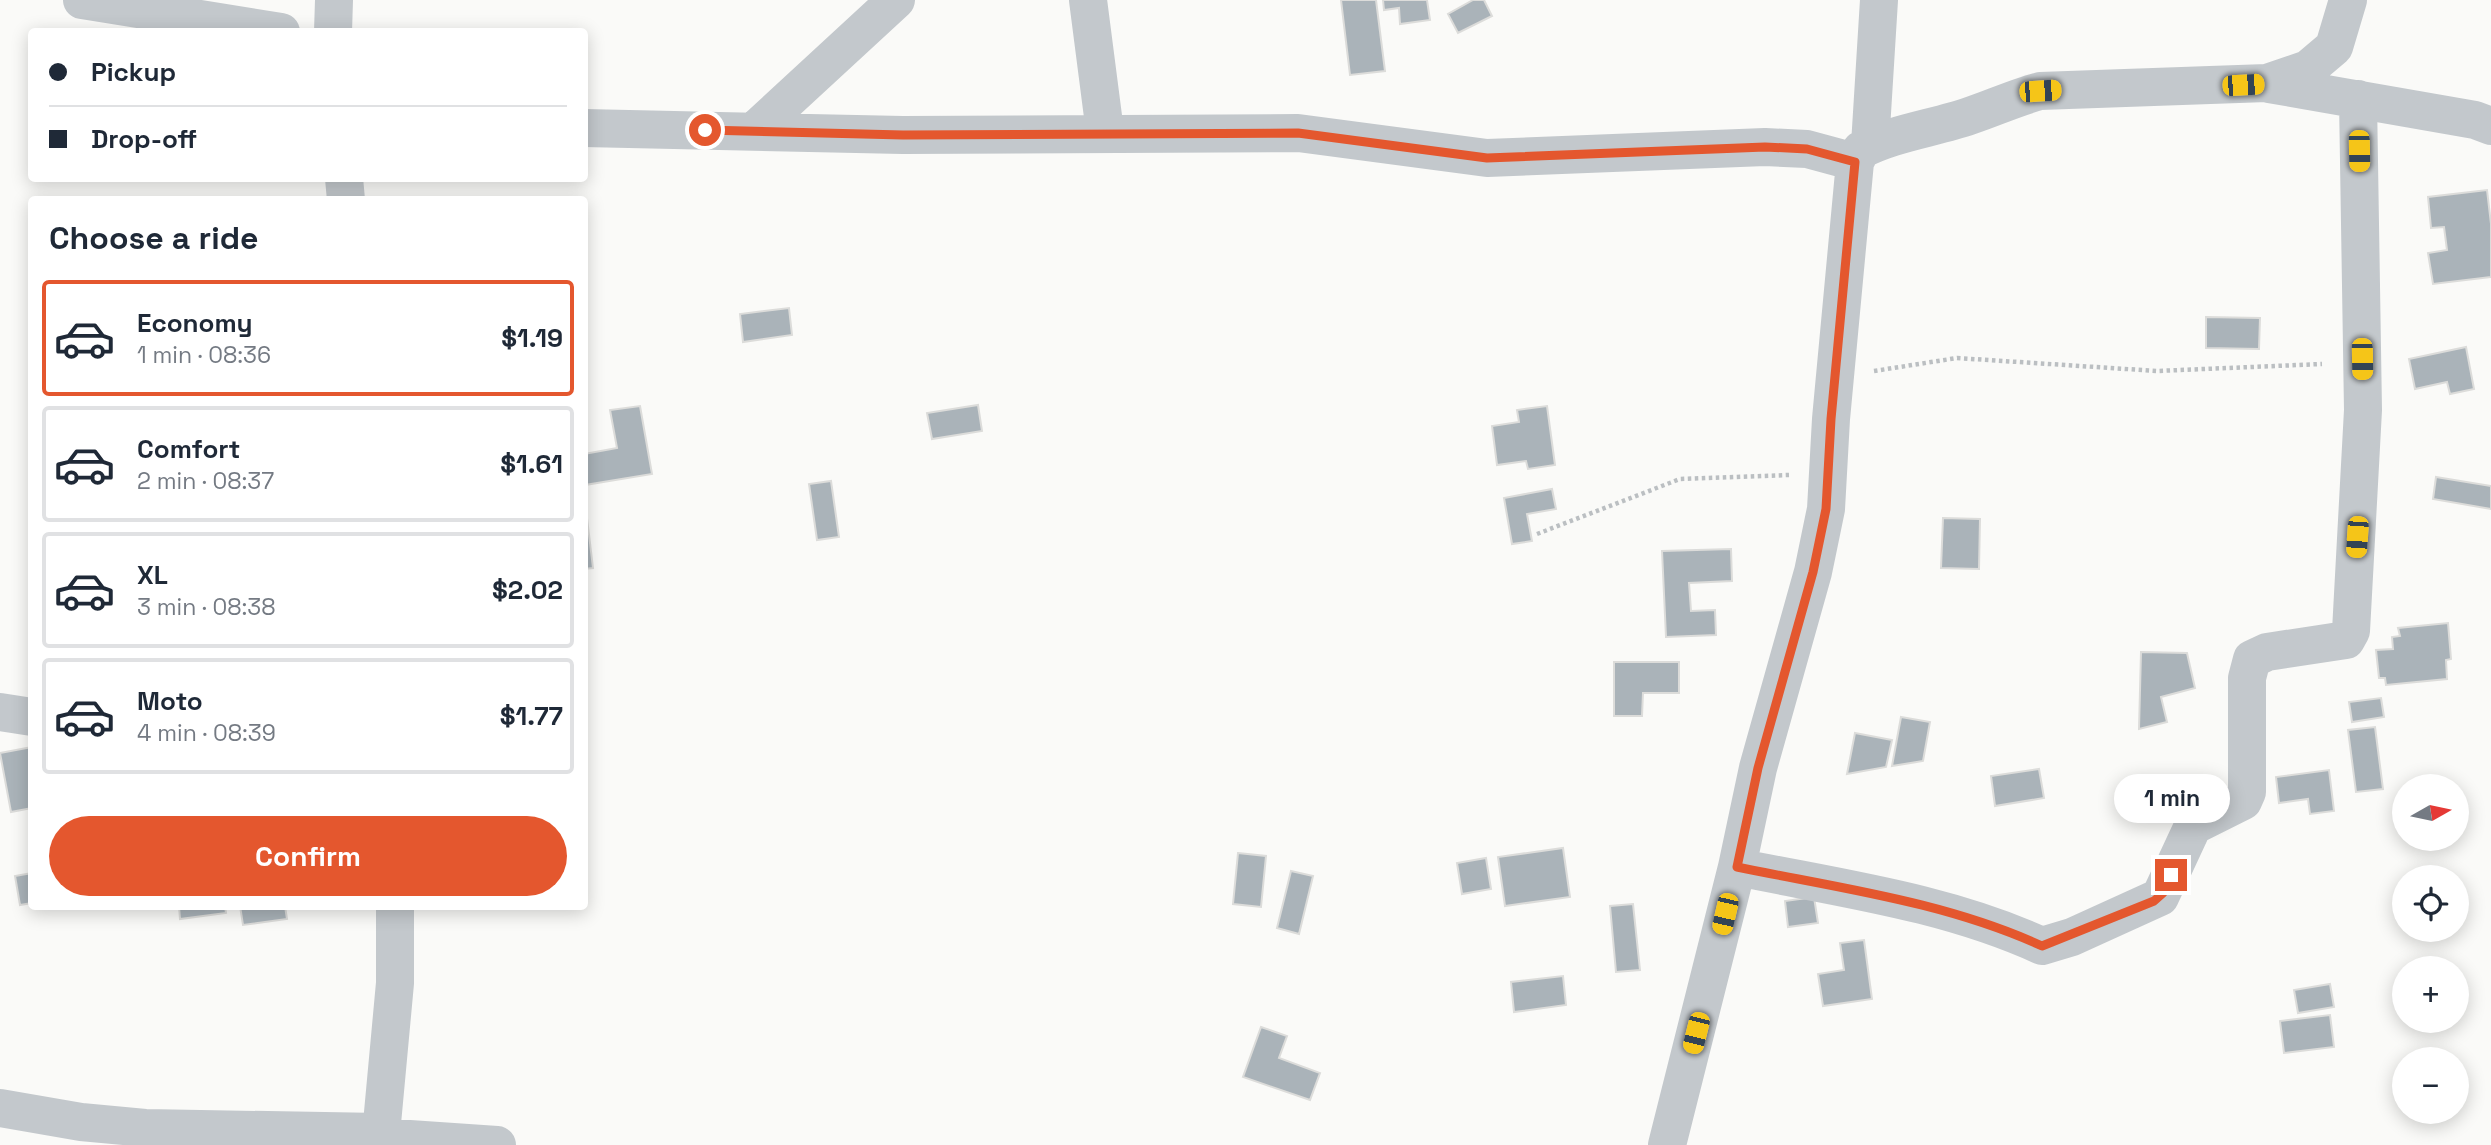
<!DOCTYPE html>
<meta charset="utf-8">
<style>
:root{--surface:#fff;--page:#f2f2f3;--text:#1f2937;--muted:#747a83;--line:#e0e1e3;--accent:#e4572e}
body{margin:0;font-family:"Space Grotesk",sans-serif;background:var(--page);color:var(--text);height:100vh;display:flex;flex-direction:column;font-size:26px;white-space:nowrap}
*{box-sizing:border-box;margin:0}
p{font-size:23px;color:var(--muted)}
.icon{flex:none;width:38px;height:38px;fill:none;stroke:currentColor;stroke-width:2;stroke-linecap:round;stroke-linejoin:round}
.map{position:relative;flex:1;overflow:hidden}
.side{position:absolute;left:28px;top:196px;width:560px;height:714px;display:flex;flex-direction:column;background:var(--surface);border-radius:7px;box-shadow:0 4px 18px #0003}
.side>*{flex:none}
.hud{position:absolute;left:28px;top:28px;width:560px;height:154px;border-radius:7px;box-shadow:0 4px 18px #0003;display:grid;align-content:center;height:154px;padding:0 21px;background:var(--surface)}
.needle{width:46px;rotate:81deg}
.fabs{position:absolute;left:2392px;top:774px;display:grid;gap:14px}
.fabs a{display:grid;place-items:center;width:77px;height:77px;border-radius:50%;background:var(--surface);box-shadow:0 4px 18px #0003;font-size:35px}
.end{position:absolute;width:32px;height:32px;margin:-16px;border:9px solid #e4572e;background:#fff;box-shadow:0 0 0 4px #fff}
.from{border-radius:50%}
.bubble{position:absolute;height:49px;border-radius:24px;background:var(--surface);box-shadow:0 4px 18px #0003;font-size:23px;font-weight:700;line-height:49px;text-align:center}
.car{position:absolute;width:21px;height:42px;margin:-21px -10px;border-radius:9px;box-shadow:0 0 5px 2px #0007;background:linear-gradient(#f5c518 24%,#345 0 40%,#f5c518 0 76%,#345 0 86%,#f5c518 0)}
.hud b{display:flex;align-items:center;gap:24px;height:66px;font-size:26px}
.hud b+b{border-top:2px solid var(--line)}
.hud i{width:18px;height:18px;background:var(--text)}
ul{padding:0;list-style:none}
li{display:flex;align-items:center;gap:21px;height:116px;margin:0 14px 10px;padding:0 7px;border:4px solid var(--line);border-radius:7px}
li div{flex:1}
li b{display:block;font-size:26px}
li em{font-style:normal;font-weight:700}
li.selected{border-color:var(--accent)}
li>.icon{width:63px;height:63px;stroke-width:1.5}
h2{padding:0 21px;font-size:32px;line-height:84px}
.button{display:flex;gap:14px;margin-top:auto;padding:14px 21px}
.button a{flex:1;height:80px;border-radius:42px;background:var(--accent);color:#fff;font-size:28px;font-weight:700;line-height:80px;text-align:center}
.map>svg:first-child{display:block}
.building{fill:#aab3b9;stroke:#dcdcda;stroke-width:2}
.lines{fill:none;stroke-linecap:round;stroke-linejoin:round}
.path{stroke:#bbbfc2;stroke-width:4.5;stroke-dasharray:3.5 3.5;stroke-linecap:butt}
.minor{stroke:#c3c8cc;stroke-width:38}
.route{stroke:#e4572e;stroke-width:9}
</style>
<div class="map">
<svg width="2491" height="1145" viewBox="0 0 2491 1145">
<rect width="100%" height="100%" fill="#fafaf8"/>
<path class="building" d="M1341,0h35l9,71 -35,4z
M1383,0h44l3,20 -30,4 -1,-16 -15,2z
M1473,0h11l8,16 -34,17 -10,-19z
M2487,190l4,34v53l-58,7 -5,-31 19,-3 -3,-23 -13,1 -3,-31z
M789,308l3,27 -49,7 -3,-28z
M2206,317l54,1 -1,31 -53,-1z
M2466,347l8,42 -24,5 -3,-12 -32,7 -6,-30z
M978,405l4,26 -50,8 -5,-26z
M640,406l12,68 -67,11 -1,-31 33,-6 -7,-38z
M1547,406l8,59 -27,4 -2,-8 -29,4 -5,-39 27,-4 -2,-12z
M2436,477l55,9v23l-58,-10z
M831,481l8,56 -22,3 -8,-56z
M1552,489l4,20 -29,5 5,27 -20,3 -8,-46z
M587,518l6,50 -9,1v-50z
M1943,518l37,1 -1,50 -38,-1z
M1731,549l1,32 -43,2 2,28 24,-1 1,25 -50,2 -4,-86z
M2448,623l3,36 -5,1 1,19 -61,6 -1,-7h-6l-3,-28 17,-1 -1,-12 8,-1 -2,-8z
M2141,652l46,1 8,35 -34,9 6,25 -28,7z
M1614,662h65v31h-36l-1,23h-28z
M2381,698l3,19 -32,5 -3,-20z
M1901,717l29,5 -7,39 -31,5z
M2375,727l8,62 -27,3 -8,-62z
M1855,733l37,7 -6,27 -39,7z
M32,747v61l-21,4 -11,-59z
M2039,769l5,29 -49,8 -4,-30z
M2329,770l5,41 -24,3 -2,-15 -29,4 -3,-26z
M1563,848l7,49 -65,9 -7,-49z
M1238,853l28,3 -5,51 -28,-3z
M1486,858l5,31 -29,5 -5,-31z
M1291,871l22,5 -14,58 -22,-6z
M32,873v30l-12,2 -5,-29z
M1814,897l4,26 -30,4 -3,-26z
M1633,904l7,66 -24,2 -6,-66z
M179,906h46l1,7 -46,6z
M240,906h45l2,13 -44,6z
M1864,940l8,59 -49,7 -5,-32 26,-4 -4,-27z
M1563,976l3,29 -52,7 -3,-30z
M2330,984l4,23 -36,6 -4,-23z
M2330,1015l4,32 -50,6 -4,-32z
M1261,1027l26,9 -8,22 41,15 -10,27 -67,-23z"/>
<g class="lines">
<path class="path" d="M1874,371l83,-13 200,13 165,-7
M1537,534l143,-55 109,-4"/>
<path class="minor" d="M82,0l199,32
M1088,0l17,132
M333,32l1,-32
M2269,84l206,36 16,6
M584,128l319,7 395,-2 189,25 278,-11 42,2 48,13
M754,131l142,-131
M1870,145l9,-145
M344,178l2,22
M0,712l32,5
M1737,867c102,21 209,35 305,79l30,-9 88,-40 33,-71 50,-25 4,-9v-114l5,-19 15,-7 79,-12 5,-9 12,-221 -5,-311
M0,1108l81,14 64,6 236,4
M380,1137l117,8
M380,1145l15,-162v-77
M1667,1145l70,-278 21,-99 55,-196 13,-63 5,-90 24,-257 6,-12c29,-15 61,-20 92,-29 30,-8 57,-22 87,-30l227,-8 41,-14 26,-22 14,-47"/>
</g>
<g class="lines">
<path class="route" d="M705,130l198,5 395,-2 189,25 278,-11 42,2 48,13 -24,257 -5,90 -13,63 -55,196 -21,99c102,21 209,35 305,79l112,-45 9,-8 8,-18"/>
</g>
</svg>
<div class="fabs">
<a><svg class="needle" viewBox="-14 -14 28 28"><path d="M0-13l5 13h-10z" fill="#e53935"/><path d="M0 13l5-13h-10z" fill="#747a83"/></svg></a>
<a><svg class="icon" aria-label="locate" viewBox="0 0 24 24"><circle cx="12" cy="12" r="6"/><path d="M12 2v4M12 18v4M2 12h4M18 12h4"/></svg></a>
<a>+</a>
<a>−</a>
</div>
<i class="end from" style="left:705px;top:130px"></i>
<i class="end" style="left:2171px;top:875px"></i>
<div class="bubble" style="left:2114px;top:774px;width:116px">1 min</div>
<i class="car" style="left:2243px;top:85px;rotate:87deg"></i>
<i class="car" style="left:2040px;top:91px;rotate:86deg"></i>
<i class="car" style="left:2359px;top:151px;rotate:179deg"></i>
<i class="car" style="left:2362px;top:359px;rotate:179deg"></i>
<i class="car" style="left:2357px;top:537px;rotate:184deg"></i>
<i class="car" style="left:1725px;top:914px;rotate:193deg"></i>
<i class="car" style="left:1696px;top:1033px;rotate:194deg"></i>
<div class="hud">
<b><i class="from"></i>Pickup</b>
<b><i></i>Drop-off</b>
</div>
<section class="side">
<h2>Choose a ride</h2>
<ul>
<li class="selected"><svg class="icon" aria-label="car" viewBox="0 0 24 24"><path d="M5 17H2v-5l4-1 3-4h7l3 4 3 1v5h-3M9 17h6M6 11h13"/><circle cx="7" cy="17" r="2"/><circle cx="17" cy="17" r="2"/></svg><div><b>Economy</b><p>1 min · 08:36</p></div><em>$1.19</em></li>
<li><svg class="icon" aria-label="car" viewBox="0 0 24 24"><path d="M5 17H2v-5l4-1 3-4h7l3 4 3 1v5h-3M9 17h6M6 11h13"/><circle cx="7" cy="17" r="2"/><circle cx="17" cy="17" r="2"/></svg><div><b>Comfort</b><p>2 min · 08:37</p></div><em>$1.61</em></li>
<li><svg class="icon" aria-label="car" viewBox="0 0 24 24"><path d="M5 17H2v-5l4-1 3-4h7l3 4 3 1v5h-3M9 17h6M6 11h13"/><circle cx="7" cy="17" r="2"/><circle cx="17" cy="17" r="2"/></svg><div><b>XL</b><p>3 min · 08:38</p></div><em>$2.02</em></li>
<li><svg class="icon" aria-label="car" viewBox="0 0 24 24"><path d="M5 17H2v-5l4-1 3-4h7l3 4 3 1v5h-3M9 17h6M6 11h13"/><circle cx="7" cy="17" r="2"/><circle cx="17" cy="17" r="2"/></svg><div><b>Moto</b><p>4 min · 08:39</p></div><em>$1.77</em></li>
</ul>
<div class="button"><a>Confirm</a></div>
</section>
</div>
